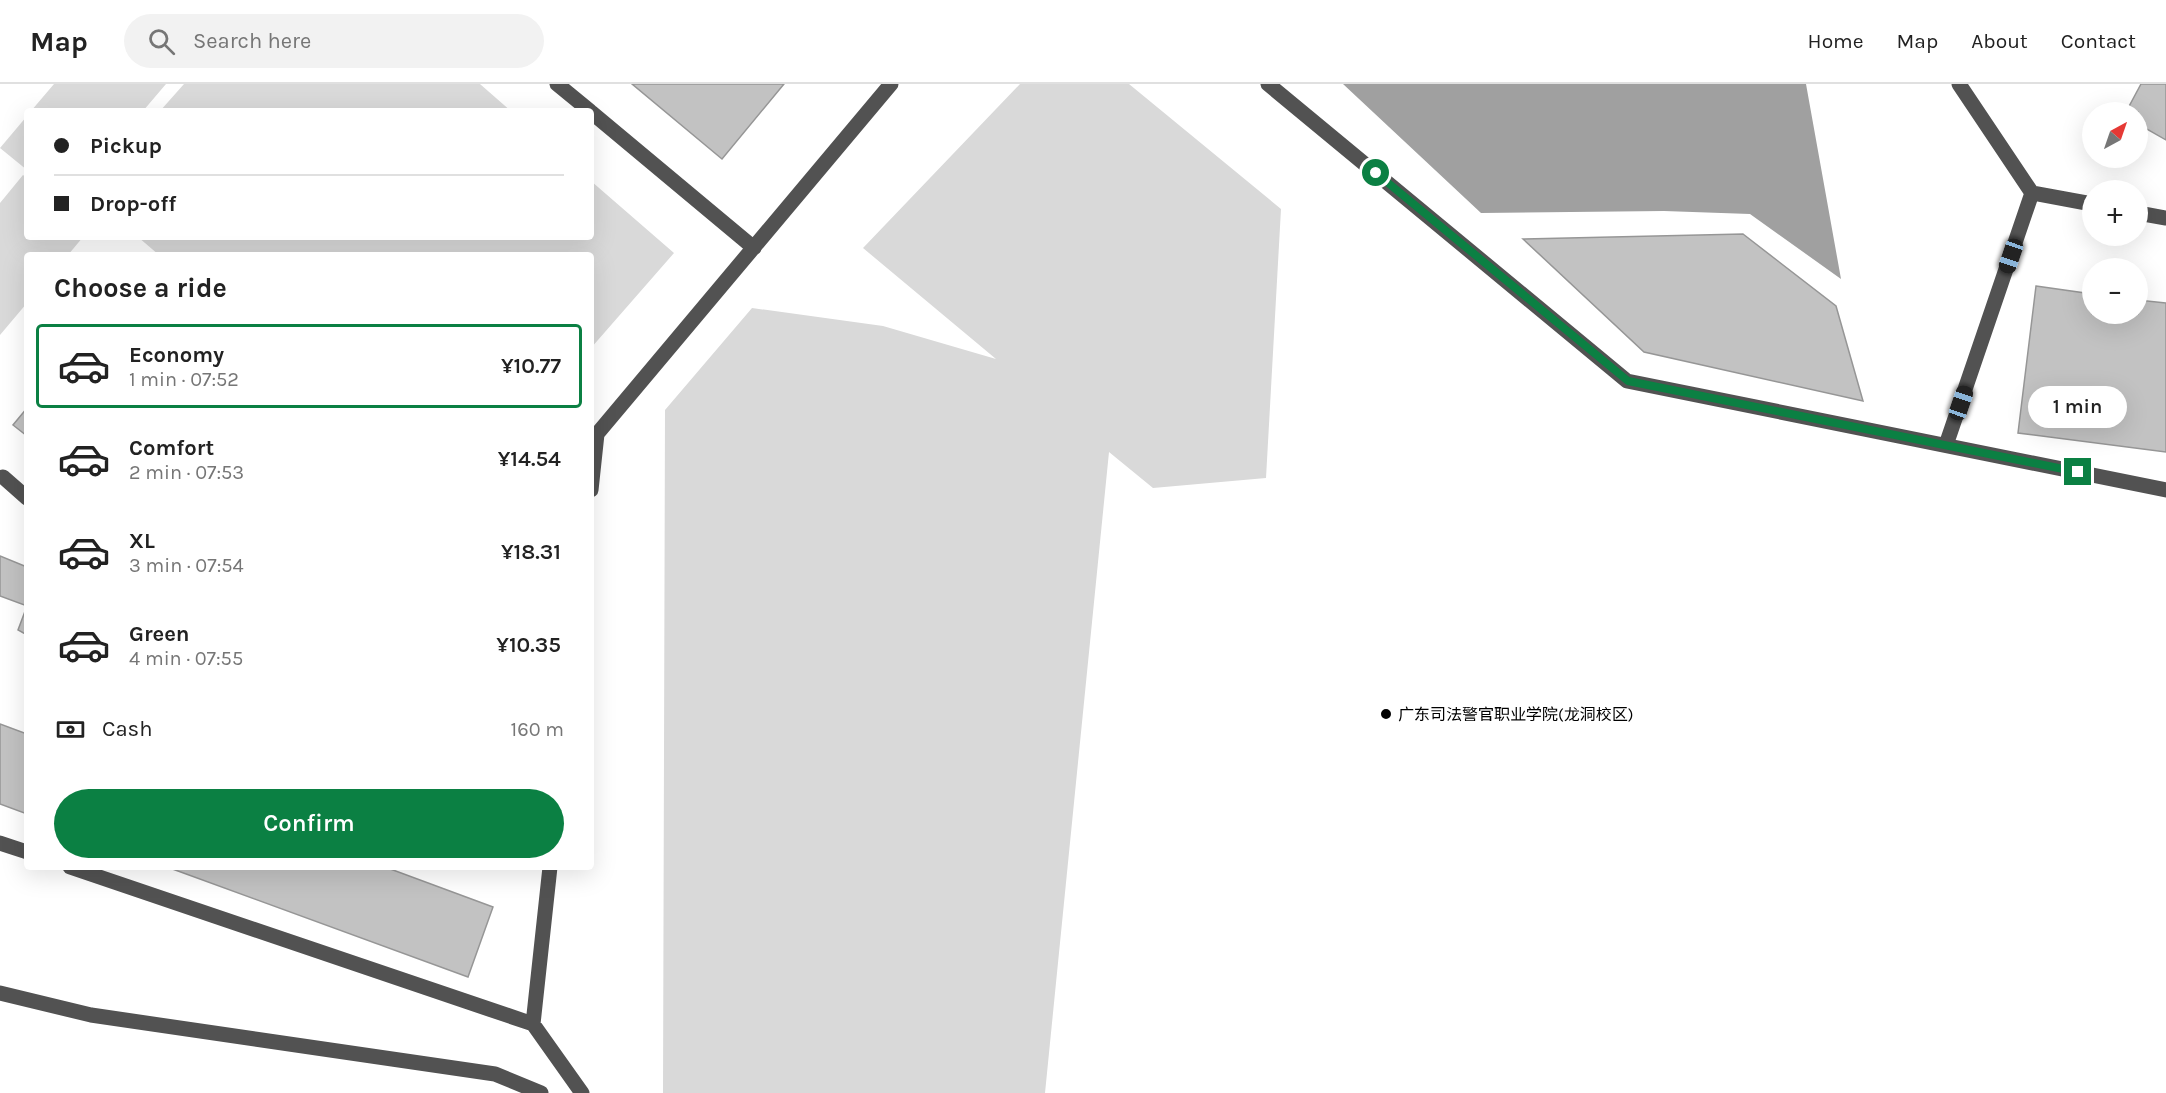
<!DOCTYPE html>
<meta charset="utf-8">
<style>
:root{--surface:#fff;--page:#f2f2f2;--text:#222;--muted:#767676;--line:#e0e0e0;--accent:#0b8043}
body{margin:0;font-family:Karla,"Noto Sans SC",sans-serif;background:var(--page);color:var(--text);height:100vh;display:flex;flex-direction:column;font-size:22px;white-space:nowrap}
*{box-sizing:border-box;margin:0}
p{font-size:20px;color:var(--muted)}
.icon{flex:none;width:33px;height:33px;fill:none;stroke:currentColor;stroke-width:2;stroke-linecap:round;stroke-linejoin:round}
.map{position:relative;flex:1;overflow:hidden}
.side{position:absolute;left:24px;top:168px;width:570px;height:618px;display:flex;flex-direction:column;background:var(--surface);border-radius:6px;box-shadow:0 6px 24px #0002}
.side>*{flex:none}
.hud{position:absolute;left:24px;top:24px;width:570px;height:132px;border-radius:6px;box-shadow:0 6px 24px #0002;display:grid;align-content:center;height:132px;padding:0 30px;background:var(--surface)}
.needle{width:39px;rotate:40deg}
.tools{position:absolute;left:2082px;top:18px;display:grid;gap:12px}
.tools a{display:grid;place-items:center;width:66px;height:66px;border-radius:50%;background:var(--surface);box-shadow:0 6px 24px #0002;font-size:30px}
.end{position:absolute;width:27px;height:27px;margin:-14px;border:8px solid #0b8043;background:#fff;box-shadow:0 0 0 3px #fff}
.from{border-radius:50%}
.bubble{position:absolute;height:42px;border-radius:21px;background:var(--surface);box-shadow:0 6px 24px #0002;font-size:20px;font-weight:600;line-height:42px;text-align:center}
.car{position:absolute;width:18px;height:36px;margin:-18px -9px;border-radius:8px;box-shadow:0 0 4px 2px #0007;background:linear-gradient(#222 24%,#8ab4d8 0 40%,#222 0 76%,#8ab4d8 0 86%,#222 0)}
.hud b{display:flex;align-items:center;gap:21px;height:57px;font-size:22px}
.hud b+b{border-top:2px solid var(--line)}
.hud i{width:15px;height:15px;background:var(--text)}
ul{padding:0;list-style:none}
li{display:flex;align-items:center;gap:18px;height:84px;margin:0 12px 9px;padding:0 18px;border:3px solid transparent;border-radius:6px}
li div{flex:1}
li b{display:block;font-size:22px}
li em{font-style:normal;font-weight:600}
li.active{border-color:var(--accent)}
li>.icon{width:54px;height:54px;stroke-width:1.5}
h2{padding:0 30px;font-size:27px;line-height:72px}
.pay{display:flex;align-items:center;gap:15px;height:66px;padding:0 30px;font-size:22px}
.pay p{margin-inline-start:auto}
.cta{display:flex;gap:12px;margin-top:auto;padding:12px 30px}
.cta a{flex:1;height:69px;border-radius:36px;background:var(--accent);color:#fff;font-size:24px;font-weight:600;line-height:69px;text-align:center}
header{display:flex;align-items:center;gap:36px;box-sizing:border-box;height:84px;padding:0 30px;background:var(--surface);border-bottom:2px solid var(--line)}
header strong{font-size:28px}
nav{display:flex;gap:33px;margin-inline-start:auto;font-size:21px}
.search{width:420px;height:54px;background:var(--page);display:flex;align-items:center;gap:15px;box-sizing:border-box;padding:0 21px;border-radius:33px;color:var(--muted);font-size:22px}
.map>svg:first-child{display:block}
.green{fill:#d9d9d9}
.water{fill:#a0a0a0}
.building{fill:#c2c2c2;stroke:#969696;stroke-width:1.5}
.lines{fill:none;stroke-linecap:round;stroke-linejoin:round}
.minor{stroke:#525252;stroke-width:15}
.route{stroke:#0b8043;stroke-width:8}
.poi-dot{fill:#000;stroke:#fff;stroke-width:2}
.labels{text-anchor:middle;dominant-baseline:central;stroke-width:6;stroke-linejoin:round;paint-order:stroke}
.poi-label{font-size:16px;fill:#000;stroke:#fff;text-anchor:start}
</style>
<header>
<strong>Map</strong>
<div class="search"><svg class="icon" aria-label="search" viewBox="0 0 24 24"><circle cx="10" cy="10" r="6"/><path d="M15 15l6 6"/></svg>Search here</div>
<nav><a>Home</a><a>Map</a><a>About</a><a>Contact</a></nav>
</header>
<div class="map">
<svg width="2166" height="1009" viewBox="0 0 2166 1009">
<rect width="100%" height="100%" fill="#fff"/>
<path class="green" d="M54,0h112l-23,27h-112z
M184,0h296l31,27h-351z
M1020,0h109l152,125 -15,269 -113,10 -44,-36 -64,641h-382l2,-683 87,-102 131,18 113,33 -133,-111z
M27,32v54l-27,-22z
M23,91l4,3v59h56l-15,18h-41v48l-27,32v-132z
M591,97l83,72 -83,95v-93h-432l-21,-18h453z"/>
<path class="water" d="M1343,0h463l35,195 -91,-65 -86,-3 -183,2z"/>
<path class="building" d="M632,0h152l-62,75z
M2141,0h25v56l-28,-16v-12h-12z
M1743,150l93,72 27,95 -219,-49 -121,-113z
M2036,202l56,8v20h46v-14l28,3v149l-148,-19z
M27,324v28l-14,-11z
M0,472l27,11v39l-27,-10z
M27,522v29l-9,-5z
M0,640l27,10v80l-27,-10z
M167,783h218l108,40 -25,70z"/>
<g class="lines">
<path class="minor" d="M557,0l33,27
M1268,0l359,297 539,109
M1959,0l73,109 60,11
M591,28l163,136
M2138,129l28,5
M1946,361l86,-252
M3,393l24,21
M591,406l6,-56 294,-350
M0,759l27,9
M70,783l463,157 49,69
M0,909l91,22 404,59 46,19
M533,940l17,-157"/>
</g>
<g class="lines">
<path class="route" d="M1376,89l252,208 450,91"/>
</g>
<circle class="poi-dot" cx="1386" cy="630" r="6"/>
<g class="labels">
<g class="poi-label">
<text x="1398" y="630">广东司法警官职业学院(龙洞校区)</text>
</g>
</g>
</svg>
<div class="tools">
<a><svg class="needle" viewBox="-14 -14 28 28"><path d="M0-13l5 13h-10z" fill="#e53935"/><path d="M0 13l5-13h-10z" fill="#767676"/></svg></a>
<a>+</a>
<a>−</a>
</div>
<i class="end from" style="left:1376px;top:89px"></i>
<i class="end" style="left:2078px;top:388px"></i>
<div class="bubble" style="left:2028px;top:302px;width:99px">1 min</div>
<i class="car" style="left:2011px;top:172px;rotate:199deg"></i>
<i class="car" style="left:1961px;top:319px;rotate:19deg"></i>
<div class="hud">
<b><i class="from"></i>Pickup</b>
<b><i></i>Drop-off</b>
</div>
<section class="side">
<h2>Choose a ride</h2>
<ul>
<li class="active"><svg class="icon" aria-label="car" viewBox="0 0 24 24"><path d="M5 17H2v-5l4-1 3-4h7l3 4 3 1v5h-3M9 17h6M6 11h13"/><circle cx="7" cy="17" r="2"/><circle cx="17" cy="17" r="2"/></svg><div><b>Economy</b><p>1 min · 07:52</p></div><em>¥10.77</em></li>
<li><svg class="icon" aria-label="car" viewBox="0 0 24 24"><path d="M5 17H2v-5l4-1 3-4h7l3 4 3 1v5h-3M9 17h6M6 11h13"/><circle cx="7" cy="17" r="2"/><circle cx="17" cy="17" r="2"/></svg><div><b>Comfort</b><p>2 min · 07:53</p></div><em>¥14.54</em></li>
<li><svg class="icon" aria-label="car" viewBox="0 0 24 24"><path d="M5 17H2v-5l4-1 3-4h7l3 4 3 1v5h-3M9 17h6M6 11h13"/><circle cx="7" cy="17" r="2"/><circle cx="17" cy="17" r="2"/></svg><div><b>XL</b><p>3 min · 07:54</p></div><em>¥18.31</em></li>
<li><svg class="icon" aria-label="car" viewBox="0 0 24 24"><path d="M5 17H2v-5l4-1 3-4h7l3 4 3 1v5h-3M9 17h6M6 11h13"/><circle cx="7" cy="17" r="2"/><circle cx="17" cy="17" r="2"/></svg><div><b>Green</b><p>4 min · 07:55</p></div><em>¥10.35</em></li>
</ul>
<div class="pay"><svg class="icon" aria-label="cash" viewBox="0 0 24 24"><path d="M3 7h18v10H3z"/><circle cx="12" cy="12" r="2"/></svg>Cash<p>160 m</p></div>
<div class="cta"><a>Confirm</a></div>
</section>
</div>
